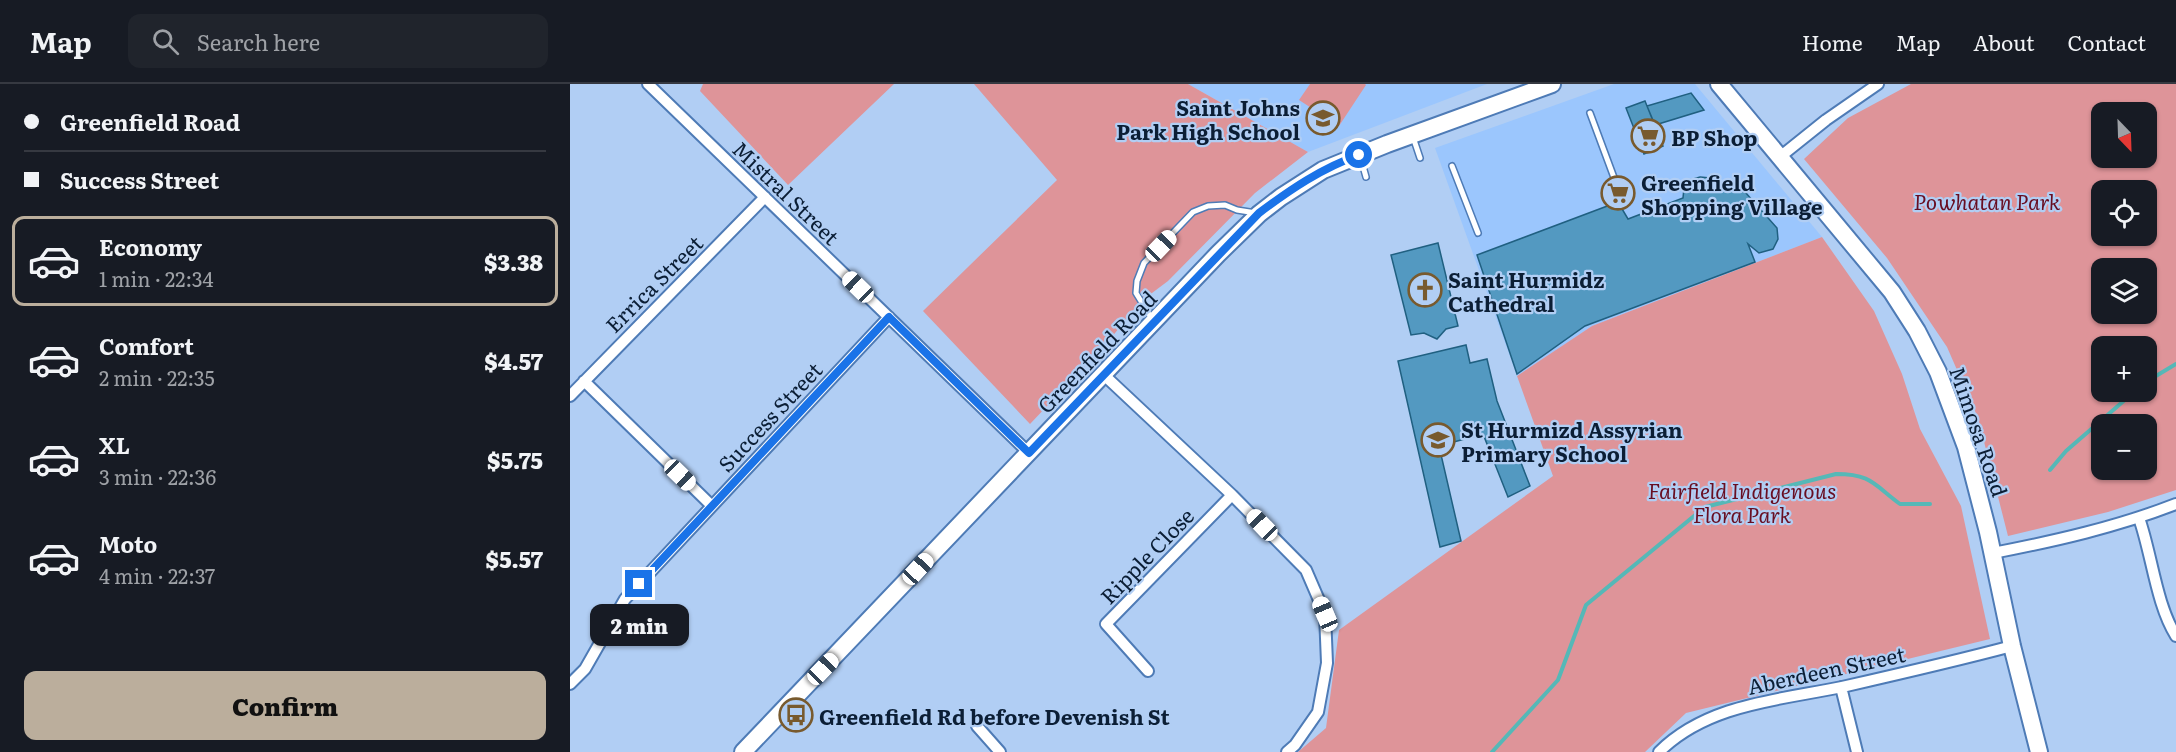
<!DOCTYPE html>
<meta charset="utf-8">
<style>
:root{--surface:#171b24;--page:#20242c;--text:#f1f3f6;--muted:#9ea1a6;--line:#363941;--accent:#bbae9c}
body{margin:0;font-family:Literata,serif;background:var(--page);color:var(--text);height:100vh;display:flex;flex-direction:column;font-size:22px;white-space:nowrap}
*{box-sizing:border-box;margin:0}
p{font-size:20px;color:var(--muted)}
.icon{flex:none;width:33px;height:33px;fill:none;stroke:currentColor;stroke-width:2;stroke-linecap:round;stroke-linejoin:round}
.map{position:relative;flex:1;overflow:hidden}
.drawer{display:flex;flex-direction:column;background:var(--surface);width:570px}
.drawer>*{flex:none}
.hud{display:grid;align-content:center;height:132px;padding:0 24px;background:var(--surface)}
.needle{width:39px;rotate:157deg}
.fabs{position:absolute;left:1521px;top:18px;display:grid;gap:12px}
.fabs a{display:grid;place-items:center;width:66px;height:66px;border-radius:12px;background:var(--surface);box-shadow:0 2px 4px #0004;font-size:30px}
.end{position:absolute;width:27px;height:27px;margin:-14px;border:8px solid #1a73e8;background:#fff;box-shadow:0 0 0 3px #fff}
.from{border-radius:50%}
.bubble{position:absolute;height:42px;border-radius:12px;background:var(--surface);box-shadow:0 2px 4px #0004;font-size:20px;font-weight:800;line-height:42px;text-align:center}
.car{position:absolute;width:18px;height:36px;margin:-18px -9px;border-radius:8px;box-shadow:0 0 4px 2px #0007;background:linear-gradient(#fff 24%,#345 0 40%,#fff 0 76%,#345 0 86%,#fff 0)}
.hud b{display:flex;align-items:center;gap:21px;height:57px;font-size:22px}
.hud b+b{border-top:2px solid var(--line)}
.hud i{width:15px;height:15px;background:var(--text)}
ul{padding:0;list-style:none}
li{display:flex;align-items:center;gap:18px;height:90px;margin:0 12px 9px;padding:0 12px;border:3px solid transparent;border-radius:12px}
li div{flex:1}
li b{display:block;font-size:22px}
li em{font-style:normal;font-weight:800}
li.selected{border-color:var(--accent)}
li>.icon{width:54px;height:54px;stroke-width:1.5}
.primary-button{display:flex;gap:12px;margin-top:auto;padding:12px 24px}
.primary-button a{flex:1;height:69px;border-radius:12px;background:var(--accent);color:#111;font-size:24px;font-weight:800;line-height:69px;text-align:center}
header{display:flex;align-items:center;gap:36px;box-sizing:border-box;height:84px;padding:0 30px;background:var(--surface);border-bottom:2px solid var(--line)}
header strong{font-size:28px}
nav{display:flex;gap:33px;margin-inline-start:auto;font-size:21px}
.search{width:420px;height:54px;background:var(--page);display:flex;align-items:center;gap:15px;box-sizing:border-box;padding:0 21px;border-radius:12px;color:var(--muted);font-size:22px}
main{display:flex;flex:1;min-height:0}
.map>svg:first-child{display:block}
.built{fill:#9bc6fd}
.green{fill:#de9499;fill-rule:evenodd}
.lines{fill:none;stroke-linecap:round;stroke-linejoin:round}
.stream{stroke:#55b8b7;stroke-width:4}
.building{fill:#5399c1;stroke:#206081;stroke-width:1.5}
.lane-casing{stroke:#4e7bb6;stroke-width:8}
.street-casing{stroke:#4e7bb6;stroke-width:14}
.secondary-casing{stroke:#4e7bb6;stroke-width:20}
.lane{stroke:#fff;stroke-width:5}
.street{stroke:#fff;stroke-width:10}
.secondary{stroke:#fff;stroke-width:16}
.route{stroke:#1a73e8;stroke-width:8}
.labels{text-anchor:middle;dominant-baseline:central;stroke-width:4.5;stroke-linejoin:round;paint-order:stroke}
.poi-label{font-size:21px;font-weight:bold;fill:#0b1e35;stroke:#b1cef4;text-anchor:start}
.street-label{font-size:21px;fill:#0b1e35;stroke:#b1cef4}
.park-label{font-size:21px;font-style:italic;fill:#680e22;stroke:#b1cef4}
</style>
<header>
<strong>Map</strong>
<div class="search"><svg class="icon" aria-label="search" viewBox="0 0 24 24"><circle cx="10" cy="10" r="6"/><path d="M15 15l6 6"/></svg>Search here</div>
<nav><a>Home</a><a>Map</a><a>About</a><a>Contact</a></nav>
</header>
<main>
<section class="drawer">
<div class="hud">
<b><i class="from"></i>Greenfield Road</b>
<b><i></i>Success Street</b>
</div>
<ul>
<li class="selected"><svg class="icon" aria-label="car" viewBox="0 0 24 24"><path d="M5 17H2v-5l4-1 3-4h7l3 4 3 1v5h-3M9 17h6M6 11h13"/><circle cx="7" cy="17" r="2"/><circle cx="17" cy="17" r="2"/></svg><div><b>Economy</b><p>1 min · 22:34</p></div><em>$3.38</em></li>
<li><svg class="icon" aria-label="car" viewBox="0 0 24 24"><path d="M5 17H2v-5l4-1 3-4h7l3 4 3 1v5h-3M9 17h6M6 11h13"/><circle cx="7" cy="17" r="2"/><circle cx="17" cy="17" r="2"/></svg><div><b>Comfort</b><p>2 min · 22:35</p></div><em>$4.57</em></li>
<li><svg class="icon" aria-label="car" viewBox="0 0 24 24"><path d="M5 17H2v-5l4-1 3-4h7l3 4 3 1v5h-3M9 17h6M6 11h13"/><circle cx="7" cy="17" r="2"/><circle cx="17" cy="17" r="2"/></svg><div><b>XL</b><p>3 min · 22:36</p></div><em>$5.75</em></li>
<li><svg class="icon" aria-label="car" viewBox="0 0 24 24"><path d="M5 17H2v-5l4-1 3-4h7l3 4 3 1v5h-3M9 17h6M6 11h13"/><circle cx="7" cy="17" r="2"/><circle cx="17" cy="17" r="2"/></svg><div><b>Moto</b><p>4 min · 22:37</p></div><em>$5.57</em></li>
</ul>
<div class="primary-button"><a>Confirm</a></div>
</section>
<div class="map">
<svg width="1606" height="668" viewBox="0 0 1606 668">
<rect width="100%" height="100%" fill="#b1cef4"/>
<path class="built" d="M618,0h299l-179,68z
M1044,0h81l127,153 -230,89 -75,50 -82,-228z"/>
<path class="green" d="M133,0h191l-106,101 -88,-94z
M404,0h214l120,68 -53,41 -87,88 -28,21 -33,41 -77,81 -107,-113 134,-131z
M740,0h55l1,1 -27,41 -40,-26z
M1341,0h265v406l-68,22 -100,24 -30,-118 -31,-71 -60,-89 -83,-99 44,-41zM1576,28v46h-44v-46zM1576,106v46h-44v-46zM1532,184h44v46h-44zM1576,262v46h-44v-46zM1576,340v46h-44v-46z
M1252,153l52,74 28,63 18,55 41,77 29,133 -304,74 -41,39h-347l28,-24 13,-98 214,-154 -36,-100 75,-50z"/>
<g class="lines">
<path class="stream" d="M1576,298l30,-18
M1480,386l16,-19 68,-59
M922,668l66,-72 28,-75 119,-98 131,-33c36,0 38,11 64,30h30"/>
</g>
<path class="building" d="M1121,9l13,17 -49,15 -8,-19z
M1075,17l18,45 -19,8 -18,-46z
M1130,93l10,1 9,13 15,-1 11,2 32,36 1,11 -5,10 -14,4 -11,-9 7,18 -170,64 -68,48 -40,-119 141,-53 10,17 55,-21 1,-10 6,-8z
M868,159l20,83 -12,3 -9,10 -13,-6 -13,2 -20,-80z
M896,261l4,18 17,-4 10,42 33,85 -22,11 -25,-63 -44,12 22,95 -21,6 -42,-186z"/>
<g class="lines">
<g class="lane-casing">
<path id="lane" d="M1020,29l26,70
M843,53l7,21
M791,75l5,18
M882,82l26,67
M582,235l-16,-26 1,-12 7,-18 49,-51 15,-6 17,-1 12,5 19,3"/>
</g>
<g class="street-casing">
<path id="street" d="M78,0l381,369
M1211,72l45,-36 52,-36
M534,291l128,120 74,75 19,44 2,49 -9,49 -23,33 -8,7
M14,297l128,125
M0,312l195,-199
M1569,434c13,37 17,86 37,118
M1423,469c62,-12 124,-26 183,-49
M578,587l-42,-47 126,-129
M0,600l15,-15 40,-70 264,-282
M1271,603l16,65
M407,642l23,26
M1089,668c48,-48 120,-52 183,-65 57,-13 114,-26 170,-41"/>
</g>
<g class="secondary-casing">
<path id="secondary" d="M1149,0l173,208 25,39 21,41 28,75 22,85 24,114 27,106
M173,668l475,-498 41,-40 22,-17 42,-27 64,-26 165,-60"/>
</g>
<use href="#lane" class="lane"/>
<use href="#street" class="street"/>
<use href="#secondary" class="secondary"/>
</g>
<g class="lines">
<path class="route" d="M69,500l250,-267 140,136 230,-240c32,-24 63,-45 100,-58"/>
</g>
<defs>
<g id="school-ring" transform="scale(1.725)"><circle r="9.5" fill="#b1cef4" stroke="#785a2e" stroke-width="1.5"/><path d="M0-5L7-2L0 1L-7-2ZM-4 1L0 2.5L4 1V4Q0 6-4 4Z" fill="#785a2e"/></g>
<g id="supermarket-ring" transform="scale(1.725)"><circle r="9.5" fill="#b1cef4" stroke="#785a2e" stroke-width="1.5"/><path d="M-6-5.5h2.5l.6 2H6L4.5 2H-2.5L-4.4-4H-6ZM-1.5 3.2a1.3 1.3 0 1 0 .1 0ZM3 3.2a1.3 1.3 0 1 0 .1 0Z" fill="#785a2e"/></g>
<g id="church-ring" transform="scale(1.725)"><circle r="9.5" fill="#b1cef4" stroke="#785a2e" stroke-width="1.5"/><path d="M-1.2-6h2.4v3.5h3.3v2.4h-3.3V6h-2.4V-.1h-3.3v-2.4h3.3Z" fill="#785a2e"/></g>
<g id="bus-ring" transform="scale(1.725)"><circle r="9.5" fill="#b1cef4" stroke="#785a2e" stroke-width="1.5"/><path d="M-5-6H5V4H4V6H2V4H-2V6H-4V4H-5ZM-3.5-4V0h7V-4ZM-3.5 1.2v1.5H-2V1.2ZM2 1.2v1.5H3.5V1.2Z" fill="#785a2e"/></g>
</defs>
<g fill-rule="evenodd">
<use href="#school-ring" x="753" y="34"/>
<use href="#supermarket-ring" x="1078" y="52"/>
<use href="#supermarket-ring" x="1048" y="109"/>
<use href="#church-ring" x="855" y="206"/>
<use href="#school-ring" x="868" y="356"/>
<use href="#bus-ring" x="226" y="631"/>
</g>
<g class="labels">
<g class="poi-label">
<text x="730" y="22" text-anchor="end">Saint Johns<tspan x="730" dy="24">Park High School</tspan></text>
<text x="1101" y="52">BP Shop</text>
<text x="1071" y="97">Greenfield<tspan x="1071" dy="24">Shopping Village</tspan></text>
<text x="878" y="194">Saint Hurmidz<tspan x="878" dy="24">Cathedral</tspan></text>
<text x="891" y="344">St Hurmizd Assyrian<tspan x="891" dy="24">Primary School</tspan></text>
<text x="249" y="631">Greenfield Rd before Devenish St</text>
</g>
<g class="street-label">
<text transform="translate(217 108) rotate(44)">Mistral Street</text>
<text transform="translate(83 199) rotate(-45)">Errica Street</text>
<text transform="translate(526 267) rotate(-46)">Greenfield Road</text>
<text transform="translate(199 332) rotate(-47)">Success Street</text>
<text transform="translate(1410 347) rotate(71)">Mimosa Road</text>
<text transform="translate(576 471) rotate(-46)">Ripple Close</text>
<text transform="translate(1256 585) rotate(-12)">Aberdeen Street</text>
</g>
<g class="park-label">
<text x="1417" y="116">Powhatan Park</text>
<text x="1172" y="405">Fairfield Indigenous<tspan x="1172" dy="24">Flora Park</tspan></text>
</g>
</g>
</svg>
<div class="fabs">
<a><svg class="needle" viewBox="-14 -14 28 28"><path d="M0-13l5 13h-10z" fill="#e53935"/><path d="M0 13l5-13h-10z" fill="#9ea1a6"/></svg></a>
<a><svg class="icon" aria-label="locate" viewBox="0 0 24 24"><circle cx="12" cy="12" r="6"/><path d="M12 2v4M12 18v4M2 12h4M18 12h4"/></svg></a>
<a><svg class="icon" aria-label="layers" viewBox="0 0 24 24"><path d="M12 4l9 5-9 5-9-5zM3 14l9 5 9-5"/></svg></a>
<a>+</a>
<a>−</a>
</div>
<i class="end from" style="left:789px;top:71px"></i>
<i class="end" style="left:69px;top:500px"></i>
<div class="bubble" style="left:20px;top:520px;width:99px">2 min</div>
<i class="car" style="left:591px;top:162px;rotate:44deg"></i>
<i class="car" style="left:288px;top:203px;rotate:314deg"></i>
<i class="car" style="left:110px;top:391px;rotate:134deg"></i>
<i class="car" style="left:692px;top:441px;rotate:316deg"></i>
<i class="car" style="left:348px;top:485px;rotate:43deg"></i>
<i class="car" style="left:755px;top:530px;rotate:337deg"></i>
<i class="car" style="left:253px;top:585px;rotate:44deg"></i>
</div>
</main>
